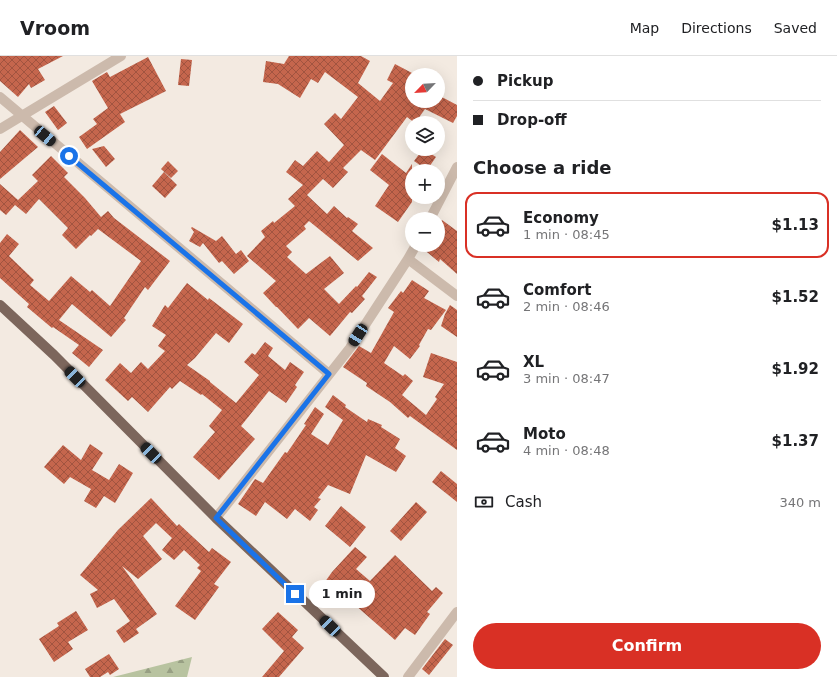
<!DOCTYPE html>
<meta charset="utf-8">
<style>
:root{--surface:#fff;--page:#f6f6f6;--text:#202124;--muted:#757577;--line:#e0e0e0;--accent:#d93025}
body{margin:0;font-family:"DejaVu Sans",sans-serif;background:var(--page);color:var(--text);height:100vh;display:flex;flex-direction:column;font-size:15px;white-space:nowrap}
*{box-sizing:border-box;margin:0}
p{font-size:13px;color:var(--muted)}
.icon{flex:none;width:22px;height:22px;fill:none;stroke:currentColor;stroke-width:2;stroke-linecap:round;stroke-linejoin:round}
.map{position:relative;flex:1;overflow:hidden}
.drawer{display:flex;flex-direction:column;background:var(--surface);width:380px}
.drawer>*{flex:none}
.top-card{display:grid;align-content:center;height:88px;padding:0 16px;background:var(--surface)}
.needle{width:26px;rotate:245deg}
.fabs{position:absolute;left:405px;top:12px;display:grid;gap:8px}
.fabs a{display:grid;place-items:center;width:40px;height:40px;border-radius:50%;background:var(--surface);box-shadow:0 4px 16px #0002;font-size:20px}
.end{position:absolute;width:18px;height:18px;margin:-9px;border:5px solid #1a73e8;background:#fff;box-shadow:0 0 0 2px #fff}
.from{border-radius:50%}
.bubble{position:absolute;height:28px;border-radius:14px;background:var(--surface);box-shadow:0 4px 16px #0002;font-size:13px;font-weight:700;line-height:28px;text-align:center}
.car{position:absolute;width:12px;height:24px;margin:-12px -6px;border-radius:5px;box-shadow:0 0 3px 1px #0007;background:linear-gradient(#222 24%,#8ab4d8 0 40%,#222 0 76%,#8ab4d8 0 86%,#222 0)}
.top-card b{display:flex;align-items:center;gap:14px;height:38px;font-size:15px}
.top-card b+b{border-top:1px solid var(--line)}
.top-card i{width:10px;height:10px;background:var(--text)}
ul{padding:0;list-style:none}
li{display:flex;align-items:center;gap:12px;height:66px;margin:0 8px 6px;padding:0 8px;border:2px solid transparent;border-radius:12px}
li div{flex:1}
li b{display:block;font-size:15px}
li em{font-style:normal;font-weight:700}
li.selected{border-color:var(--accent)}
li>.icon{width:36px;height:36px;stroke-width:1.5}
h2{padding:0 16px;font-size:18px;line-height:48px}
.pay{display:flex;align-items:center;gap:10px;height:44px;padding:0 16px;font-size:15px}
.pay p{margin-inline-start:auto}
.button{display:flex;gap:8px;margin-top:auto;padding:8px 16px}
.button a{flex:1;height:46px;border-radius:24px;background:var(--accent);color:#fff;font-size:16px;font-weight:700;line-height:46px;text-align:center}
header{display:flex;align-items:center;gap:24px;box-sizing:border-box;height:56px;padding:0 20px;background:var(--surface);border-bottom:1px solid var(--line)}
header strong{font-size:19px}
nav{display:flex;gap:22px;margin-inline-start:auto;font-size:14px}
main{display:flex;flex:1;min-height:0}
.map>svg:first-child{display:block}
.forest{fill:url(#forest-firs)}
.building{fill:url(#building-cross-hatch)}
.lines{fill:none;stroke-linecap:round;stroke-linejoin:round}
.minor{stroke:#ccbaac;stroke-width:10}
.major{stroke:#7c665c;stroke-width:10}
.route{stroke:#1a73e8;stroke-width:5}
</style>
<header>
<strong>Vroom</strong>
<nav><a>Map</a><a>Directions</a><a>Saved</a></nav>
</header>
<main>
<div class="map">
<svg width="457" height="621" viewBox="0 0 457 621">
<defs>
<pattern id="forest-firs" width="22" height="20" patternUnits="userSpaceOnUse"><rect width="22" height="20" fill="#b8c3a0"/><path d="M5 1l3.5 6h-7zM16 11l3.5 6h-7z" fill="#979f83"/></pattern>
<pattern id="building-cross-hatch" width="8" height="8" patternUnits="userSpaceOnUse"><rect width="8" height="8" fill="#c5664d"/><path d="M0 0l8 8M0 8l8-8" fill="none" stroke="#a15440"/></pattern>
</defs>
<rect width="100%" height="100%" fill="#f3eae1"/>
<path class="forest" d="M192,601l-5,20h-74z"/>
<path class="building" d="M0,0h63l-25,13 7,11 -14,8 -2,-4 -11,13 -18,-16z
M289,0h72l9,5 -12,22 22,18 13,-18 -6,-3 8,-16 17,9v28h26v-6l19,10v11l-4,7 -28,-14 -10,14 -8,-6 -32,43 -14,-10 -18,18 5,4 -15,16 -10,-9 -16,16 20,19 7,-8 13,12 1,-1 10,7 -6,7 21,17 -15,13 -49,-40 -5,5 2,3 -20,17 6,6 -5,5 19,17 24,-18 14,17 -20,16 15,15 17,-18 1,1 12,-15 8,5 -15,19 3,3 -13,14 -2,-1 -20,24 -21,-18 -11,11 -21,-22h-1l-13,-14 13,-12 -29,-25 18,-19 -4,-6 12,-10 1,2 21,-17 -7,-7 15,-14 -17,-13 9,-12 8,6 14,-15 12,11 15,-17 -20,-21 11,-11 6,6 17,-22 -33,-25 -7,11 -7,-4 -11,19 -22,-14 -15,-2 3,-21 18,3z
M148,1l18,34 -46,23 5,8 -38,27 -8,-12 18,-13 -4,-5 15,-11 -16,-27 15,-9 3,5z
M181,3l11,1 -3,26 -11,-1z
M54,50l13,17 -9,7 -13,-18z
M20,74l18,17 -38,32v-27z
M104,90l11,13 -9,8 -14,-18z
M423,93l13,8 -9,13 -13,-9z
M382,98l24,19 6,-9v38l-14,20 -23,-16 14,-21 -19,-15z
M51,100l17,17 -4,4 21,21 16,19 7,-6 6,7 56,43 -22,29 -3,-3 -21,31 2,2 -15,17 -39,-33 -13,16 44,30 -14,17 -17,-14 7,-8 -26,-18 -1,1 -25,-21 2,-3 -29,-26v-35l7,-9 12,10 -10,12 25,24 -4,5 19,16 22,-25 19,16 2,-2 18,16 31,-45 -43,-32 -7,7 -1,-1 -14,14 -14,-14 6,-7 -29,-29 -13,15 -11,-9 -9,10 -6,-5v-26l18,16 20,-19 -6,-6z
M168,105l10,10 -7,7 -10,-9z
M164,116l13,13 -12,13 -13,-12z
M442,164l15,11v43l-17,-15 -1,3 -17,-14v-3h16v-20z
M192,171l24,14 6,-5 14,18 5,-4 8,11 -15,13 -12,-13 -3,2 -16,-20 -3,4 -11,-6 5,-9 -3,-4z
M412,224l17,11 -5,7 22,12 -15,20 -3,-1 -9,16 1,1 -10,13 -16,-13 -10,17 19,13 2,-2 8,7 -11,14 24,20 11,-16 -2,-2 9,-13 -21,-7 8,-24 26,9v88l-47,-34 -2,2 -18,-16 -24,-16 1,-3 -24,-16 16,-21 12,7 23,-41 -6,-4 13,-17 2,2z
M187,227l21,17 1,-2 34,26 -14,19 -13,-10 -21,25 -8,7 23,16v1l26,21 23,-28 -15,-13 8,-9 3,2 10,-13 8,6 -5,8 17,14 5,-8 14,10 -9,13 2,2 -11,16 -17,-12 -28,35 14,13 -36,41 -26,-23 22,-25 -6,-6 13,-16 -20,-16 -1,1 -21,-14 -8,8 -2,-2 -22,25 -16,-15 -4,4 -23,-21 15,-17 11,10 10,-11 7,7 17,-18 -7,-5 8,-11 -14,-9 13,-21 3,3z
M450,249l7,5v27l-16,-11 4,-12z
M333,339l13,10 -1,2 22,15 1,-3 14,6 -1,2 19,12 -5,9 11,8 -10,16 -30,-17 -16,39 -22,-9 -10,13 3,1 -7,8 4,3 -8,11 -15,-12 -8,10 -22,-17 -9,14 -18,-12 17,-25 8,4 22,-31 2,1 19,-28 -2,-1 11,-17 9,7 -13,20 17,11 15,-25 -18,-13z
M90,388l13,9 -11,17 17,10 10,-16 14,9 -18,30 -11,-7 -8,12 -12,-7 7,-12 -21,-12 -6,7 -20,-17 19,-22 18,15z
M441,415l16,13v18l-25,-20z
M151,442l26,28 2,-2 30,28 3,-4 19,14 -17,22 5,3 -24,33 -20,-14 26,-35 -4,-3 3,-3 -16,-15 -10,10 -12,-10 10,-12 -16,-15 -13,13 19,23 -24,20 -16,-13 35,48 -21,15 3,4 -15,10 -8,-12 14,-10 -16,-22 -17,9 -7,-14 8,-4 -18,-15 38,-45z
M416,446l11,10 -26,29 -11,-10z
M341,450l25,21 -16,20 -25,-21z
M355,491l12,10 -11,12 14,12 25,-26 37,36 4,-4 7,6 -16,19 3,2 -15,21 -10,-7 -10,12 -57,-50 -5,5 -11,-9 10,-14z
M76,555l12,19 -20,12 5,7 -19,13 -15,-23 20,-13 -2,-3z
M278,556l20,18 -6,7 12,11 -25,29h-17l22,-26 -22,-22z
M445,583l8,6 -24,30 -7,-6z
M109,598l10,15 -9,6 -2,-3 -8,5h-10l-5,-8z"/>
<g class="lines">
<path class="minor" d="M0,41l329,277
M0,73l121,-73
M430,163l27,-52
M408,203l49,37
M216,462l134,-170 58,-89 8,-14
M408,621l49,-65"/>
<path class="major" d="M0,249l54,50 162,163 168,159"/>
</g>
<g class="lines">
<path class="route" d="M69,100l260,218 -113,144 79,76"/>
</g>
</svg>
<div class="fabs">
<a><svg class="needle" viewBox="-14 -14 28 28"><path d="M0-13l5 13h-10z" fill="#e53935"/><path d="M0 13l5-13h-10z" fill="#757577"/></svg></a>
<a><svg class="icon" aria-label="layers" viewBox="0 0 24 24"><path d="M12 4l9 5-9 5-9-5zM3 14l9 5 9-5"/></svg></a>
<a>+</a>
<a>−</a>
</div>
<i class="end from" style="left:69px;top:100px"></i>
<i class="end" style="left:295px;top:538px"></i>
<div class="bubble" style="left:309px;top:524px;width:66px">1 min</div>
<i class="car" style="left:45px;top:80px;rotate:130deg"></i>
<i class="car" style="left:358px;top:279px;rotate:213deg"></i>
<i class="car" style="left:75px;top:321px;rotate:315deg"></i>
<i class="car" style="left:151px;top:397px;rotate:315deg"></i>
<i class="car" style="left:330px;top:570px;rotate:314deg"></i>
</div>
<section class="drawer">
<div class="top-card">
<b><i class="from"></i>Pickup</b>
<b><i></i>Drop-off</b>
</div>
<h2>Choose a ride</h2>
<ul>
<li class="selected"><svg class="icon" aria-label="car" viewBox="0 0 24 24"><path d="M5 17H2v-5l4-1 3-4h7l3 4 3 1v5h-3M9 17h6M6 11h13"/><circle cx="7" cy="17" r="2"/><circle cx="17" cy="17" r="2"/></svg><div><b>Economy</b><p>1 min · 08:45</p></div><em>$1.13</em></li>
<li><svg class="icon" aria-label="car" viewBox="0 0 24 24"><path d="M5 17H2v-5l4-1 3-4h7l3 4 3 1v5h-3M9 17h6M6 11h13"/><circle cx="7" cy="17" r="2"/><circle cx="17" cy="17" r="2"/></svg><div><b>Comfort</b><p>2 min · 08:46</p></div><em>$1.52</em></li>
<li><svg class="icon" aria-label="car" viewBox="0 0 24 24"><path d="M5 17H2v-5l4-1 3-4h7l3 4 3 1v5h-3M9 17h6M6 11h13"/><circle cx="7" cy="17" r="2"/><circle cx="17" cy="17" r="2"/></svg><div><b>XL</b><p>3 min · 08:47</p></div><em>$1.92</em></li>
<li><svg class="icon" aria-label="car" viewBox="0 0 24 24"><path d="M5 17H2v-5l4-1 3-4h7l3 4 3 1v5h-3M9 17h6M6 11h13"/><circle cx="7" cy="17" r="2"/><circle cx="17" cy="17" r="2"/></svg><div><b>Moto</b><p>4 min · 08:48</p></div><em>$1.37</em></li>
</ul>
<div class="pay"><svg class="icon" aria-label="cash" viewBox="0 0 24 24"><path d="M3 7h18v10H3z"/><circle cx="12" cy="12" r="2"/></svg>Cash<p>340 m</p></div>
<div class="button"><a>Confirm</a></div>
</section>
</main>
